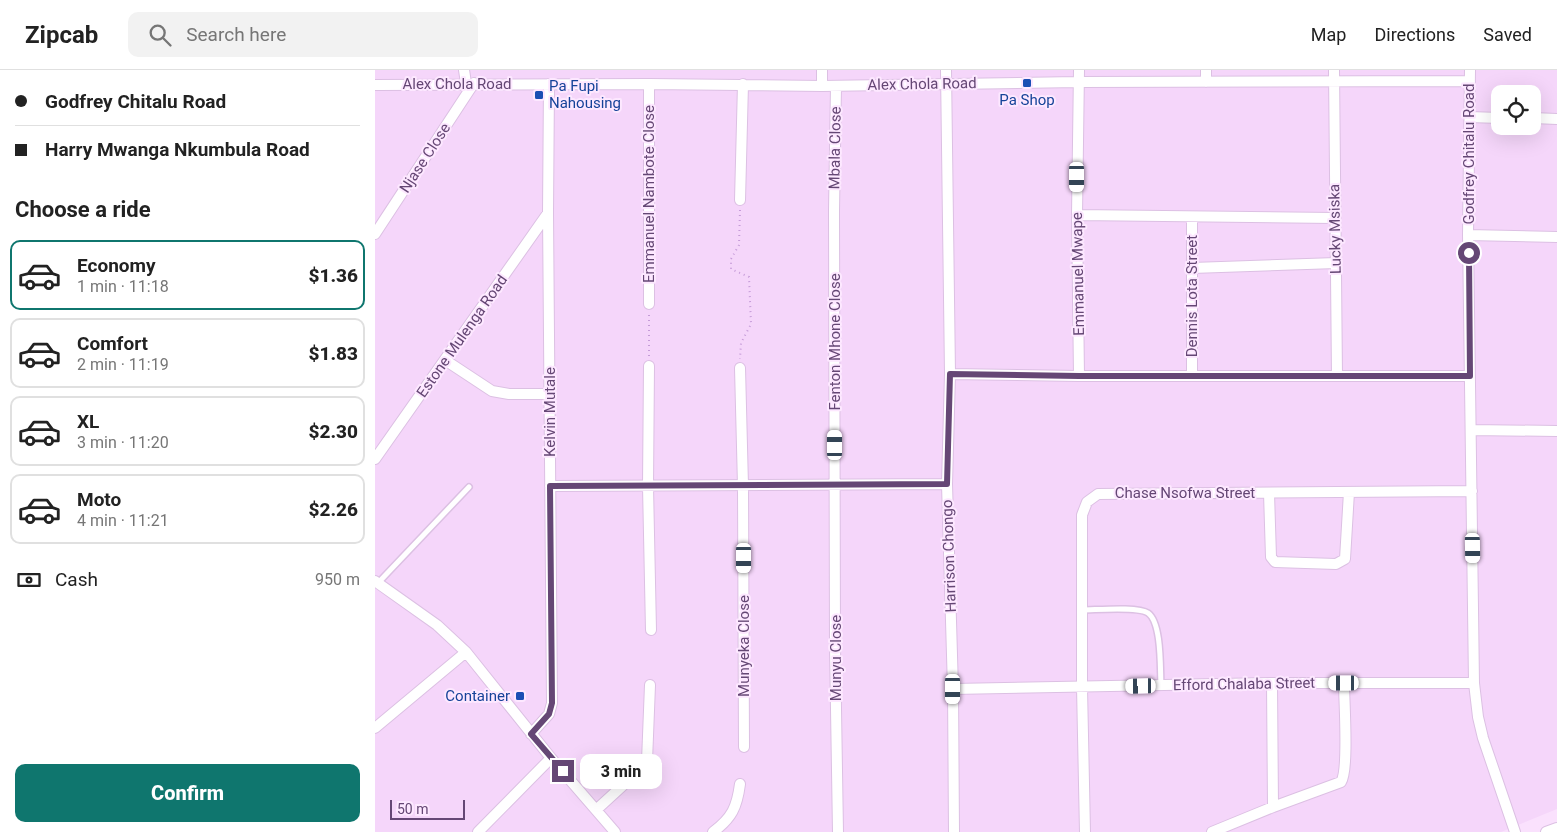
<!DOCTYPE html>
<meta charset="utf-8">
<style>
:root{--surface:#fff;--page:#f2f2f2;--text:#222;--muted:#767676;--line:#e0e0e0;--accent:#0f766e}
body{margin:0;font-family:Roboto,sans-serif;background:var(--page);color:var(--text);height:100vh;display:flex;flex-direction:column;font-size:19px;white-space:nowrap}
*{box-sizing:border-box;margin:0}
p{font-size:16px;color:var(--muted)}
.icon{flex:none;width:28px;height:28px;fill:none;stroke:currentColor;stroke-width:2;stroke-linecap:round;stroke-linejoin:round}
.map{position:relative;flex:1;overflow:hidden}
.sheet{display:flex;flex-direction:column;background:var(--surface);width:375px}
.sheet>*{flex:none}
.hud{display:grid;align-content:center;height:110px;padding:0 15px;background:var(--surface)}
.tools{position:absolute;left:1116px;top:15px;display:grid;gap:10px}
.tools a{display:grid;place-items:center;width:50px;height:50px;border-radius:10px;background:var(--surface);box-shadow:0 5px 20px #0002;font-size:25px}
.scale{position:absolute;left:15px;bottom:12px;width:75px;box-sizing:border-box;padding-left:5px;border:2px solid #654775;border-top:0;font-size:14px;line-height:18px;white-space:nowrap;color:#654775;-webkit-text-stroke:4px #fde8ff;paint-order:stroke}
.end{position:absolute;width:22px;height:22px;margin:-11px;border:6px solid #654775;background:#fff;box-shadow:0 0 0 2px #fff}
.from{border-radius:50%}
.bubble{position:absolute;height:35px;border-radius:10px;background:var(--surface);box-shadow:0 5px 20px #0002;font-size:16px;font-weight:800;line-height:35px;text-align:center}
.car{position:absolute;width:15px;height:30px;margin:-15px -8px;border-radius:6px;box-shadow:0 0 4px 1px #0007;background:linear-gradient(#fff 24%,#345 0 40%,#fff 0 76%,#345 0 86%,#fff 0)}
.hud b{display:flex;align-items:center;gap:18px;height:48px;font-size:19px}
.hud b+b{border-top:1px solid var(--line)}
.hud i{width:12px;height:12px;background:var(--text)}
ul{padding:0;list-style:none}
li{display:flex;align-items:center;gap:15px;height:70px;margin:0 10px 8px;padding:0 5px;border:2px solid var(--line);border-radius:10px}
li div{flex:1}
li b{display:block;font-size:19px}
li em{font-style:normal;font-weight:800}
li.selected{border-color:var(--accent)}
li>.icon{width:45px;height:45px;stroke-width:1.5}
h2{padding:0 15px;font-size:22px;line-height:60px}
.pay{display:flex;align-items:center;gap:12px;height:55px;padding:0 15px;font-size:19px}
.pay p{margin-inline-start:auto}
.action{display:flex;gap:10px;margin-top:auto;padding:10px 15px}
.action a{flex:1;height:58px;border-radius:10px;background:var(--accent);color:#fff;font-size:20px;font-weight:800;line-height:58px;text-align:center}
header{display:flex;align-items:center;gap:30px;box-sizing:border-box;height:70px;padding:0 25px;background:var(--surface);border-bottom:1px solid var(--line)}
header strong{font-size:24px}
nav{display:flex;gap:28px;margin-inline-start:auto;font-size:18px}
.search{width:350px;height:45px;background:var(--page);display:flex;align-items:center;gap:12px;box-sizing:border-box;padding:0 18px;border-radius:10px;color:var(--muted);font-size:19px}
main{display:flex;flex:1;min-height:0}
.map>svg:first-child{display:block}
.residential{fill:#f5d6fa;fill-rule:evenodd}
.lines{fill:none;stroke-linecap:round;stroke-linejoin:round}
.service-casing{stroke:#dcc0e3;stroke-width:8}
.minor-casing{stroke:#dcc0e3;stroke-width:12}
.path{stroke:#c59bd8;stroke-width:2;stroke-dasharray:1 4;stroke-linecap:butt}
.service{stroke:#fff;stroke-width:5}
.minor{stroke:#fff;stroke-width:10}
.route{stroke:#654775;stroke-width:6}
.transit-dot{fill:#1a4fb4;stroke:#fde8ff;stroke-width:2}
.labels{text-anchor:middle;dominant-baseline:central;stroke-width:4;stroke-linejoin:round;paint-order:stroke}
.street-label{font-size:15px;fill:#654775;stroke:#fde8ff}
.transit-label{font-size:15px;fill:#164399;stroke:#fde8ff;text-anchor:start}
</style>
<header>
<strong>Zipcab</strong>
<div class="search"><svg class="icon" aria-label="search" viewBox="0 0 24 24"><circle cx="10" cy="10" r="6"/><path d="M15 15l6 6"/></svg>Search here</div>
<nav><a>Map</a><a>Directions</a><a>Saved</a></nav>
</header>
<main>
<section class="sheet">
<div class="hud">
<b><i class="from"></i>Godfrey Chitalu Road</b>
<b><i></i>Harry Mwanga Nkumbula Road</b>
</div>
<h2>Choose a ride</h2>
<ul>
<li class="selected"><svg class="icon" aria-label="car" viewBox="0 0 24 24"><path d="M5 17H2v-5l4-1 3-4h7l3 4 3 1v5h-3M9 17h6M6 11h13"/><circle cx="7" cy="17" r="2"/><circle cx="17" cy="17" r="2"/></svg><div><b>Economy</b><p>1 min · 11:18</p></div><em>$1.36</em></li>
<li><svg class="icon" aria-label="car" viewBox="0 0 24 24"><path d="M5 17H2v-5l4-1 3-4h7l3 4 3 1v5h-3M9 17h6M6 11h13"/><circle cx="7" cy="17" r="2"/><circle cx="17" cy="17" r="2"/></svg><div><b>Comfort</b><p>2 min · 11:19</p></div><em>$1.83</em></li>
<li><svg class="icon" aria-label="car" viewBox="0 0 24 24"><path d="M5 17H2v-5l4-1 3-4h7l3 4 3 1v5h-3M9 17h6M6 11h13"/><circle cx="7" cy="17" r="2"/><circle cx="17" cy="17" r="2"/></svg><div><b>XL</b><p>3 min · 11:20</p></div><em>$2.30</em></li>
<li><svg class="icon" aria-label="car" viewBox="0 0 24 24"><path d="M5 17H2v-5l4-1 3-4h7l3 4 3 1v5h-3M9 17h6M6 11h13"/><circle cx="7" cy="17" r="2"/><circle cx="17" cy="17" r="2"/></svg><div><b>Moto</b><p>4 min · 11:21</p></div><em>$2.26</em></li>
</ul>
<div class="pay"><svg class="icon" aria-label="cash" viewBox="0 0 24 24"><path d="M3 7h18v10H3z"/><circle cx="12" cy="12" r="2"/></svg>Cash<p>950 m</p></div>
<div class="action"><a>Confirm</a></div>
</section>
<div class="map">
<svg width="1182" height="762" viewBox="0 0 1182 762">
<rect width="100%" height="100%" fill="#fae1fd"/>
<path class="residential" d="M0,0h1182v739l-56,23h-1126zM1125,24h33v32h-33z"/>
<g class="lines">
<g class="service-casing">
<path id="service" d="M3,513l91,-96
M707,540c14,0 56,-4 66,3 14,10 12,56 13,72"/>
</g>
<g class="minor-casing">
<path id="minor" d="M89,0l2,13
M571,0l4,304 -3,110 6,205 1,143
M704,0l-2,145 2,161
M959,0l3,306
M1095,0l-2,165 6,448 4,34 5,21 32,94
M831,12v-12
M274,14v220
M0,15l274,-1 173,2 256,-4 392,-1
M447,16v-16
M461,16l-2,125 1,436 3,185
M1094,47l31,1
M1158,48l24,1
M365,130l3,-116
M702,145l257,3
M0,164l99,-151
M1093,165l89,2
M817,198l144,-5
M70,290l47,31 17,3h40
M274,296l-1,120 3,144
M365,298l3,118 1,261
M575,304l129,2h391
M817,305v-158
M1096,360l86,1
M0,389l173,-246
M175,416l397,-2
M894,423l2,64 4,5 61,2 9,-5 4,-67
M0,511l62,44 29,27 85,106 64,74
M897,613l1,124
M578,619l319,-6h202
M0,658l91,-76
M156,664l18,-20 3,-11 -4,-490 1,-129
M221,740l47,-43 4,-6 3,-76
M103,762l73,-74
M338,762c19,-14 24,-25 27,-48
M710,762l-3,-145v-172l5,-13 11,-8 374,-3
M837,762l61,-25 68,-25c8,-12 3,-81 3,-99
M1171,762l11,-4"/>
</g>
<path class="path" d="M365,140l-1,35 -8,14v10l18,8 2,47 -10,19 -1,16
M274,286v-43"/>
<use href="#service" class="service"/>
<use href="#minor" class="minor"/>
</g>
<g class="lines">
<path class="route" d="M188,701l-32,-37 18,-20 3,-11 -2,-217 397,-2 3,-110 129,2h391l-1,-123"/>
</g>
<g class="transit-dot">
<rect x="647" y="8" width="10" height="10" rx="2.5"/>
<rect x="159" y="20" width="10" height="10" rx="2.5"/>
<rect x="140" y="621" width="10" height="10" rx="2.5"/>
</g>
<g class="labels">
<g class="street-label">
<text x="82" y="14">Alex Chola Road</text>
<text transform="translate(547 14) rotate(-1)">Alex Chola Road</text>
<text transform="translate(460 78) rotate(-89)">Mbala Close</text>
<text transform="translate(1094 84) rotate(-90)">Godfrey Chitalu Road</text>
<text transform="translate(50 88) rotate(-57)">Njase Close</text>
<text transform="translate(274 124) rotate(-90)">Emmanuel Nambote Close</text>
<text transform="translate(960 159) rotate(-91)">Lucky Msiska</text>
<text transform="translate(703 204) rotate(-91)">Emmanuel Mwape</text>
<text transform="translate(817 226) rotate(-90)">Dennis Lota Street</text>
<text transform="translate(87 266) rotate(-55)">Estone Mulenga Road</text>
<text transform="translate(460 272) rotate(-90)">Fenton Mhone Close</text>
<text transform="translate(175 342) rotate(-90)">Kelvin Mutale</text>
<text x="810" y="423">Chase Nsofwa Street</text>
<text transform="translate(574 486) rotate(-92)">Harrison Chongo</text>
<text transform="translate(369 576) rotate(-90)">Munyeka Close</text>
<text transform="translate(461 588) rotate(-90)">Munyu Close</text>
<text transform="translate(869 614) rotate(-1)">Efford Chalaba Street</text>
</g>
<g class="transit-label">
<text x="174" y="16">Pa Fupi<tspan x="174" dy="17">Nahousing</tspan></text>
<text x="652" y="30" text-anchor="middle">Pa Shop</text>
<text x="135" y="626" text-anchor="end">Container</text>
</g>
</g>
</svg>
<div class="tools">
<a><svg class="icon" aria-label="locate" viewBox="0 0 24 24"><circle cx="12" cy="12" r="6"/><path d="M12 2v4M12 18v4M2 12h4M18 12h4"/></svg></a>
</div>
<div class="scale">50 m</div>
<i class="end from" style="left:1094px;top:183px"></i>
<i class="end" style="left:188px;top:701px"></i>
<div class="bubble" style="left:205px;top:684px;width:82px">3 min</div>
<i class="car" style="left:702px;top:107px;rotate:180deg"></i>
<i class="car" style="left:460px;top:375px;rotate:0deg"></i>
<i class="car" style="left:1098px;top:478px;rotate:179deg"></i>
<i class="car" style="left:369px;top:488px;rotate:180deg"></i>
<i class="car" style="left:969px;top:613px;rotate:270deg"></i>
<i class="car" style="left:766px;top:616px;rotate:269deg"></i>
<i class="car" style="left:578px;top:619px;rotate:180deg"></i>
</div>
</main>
